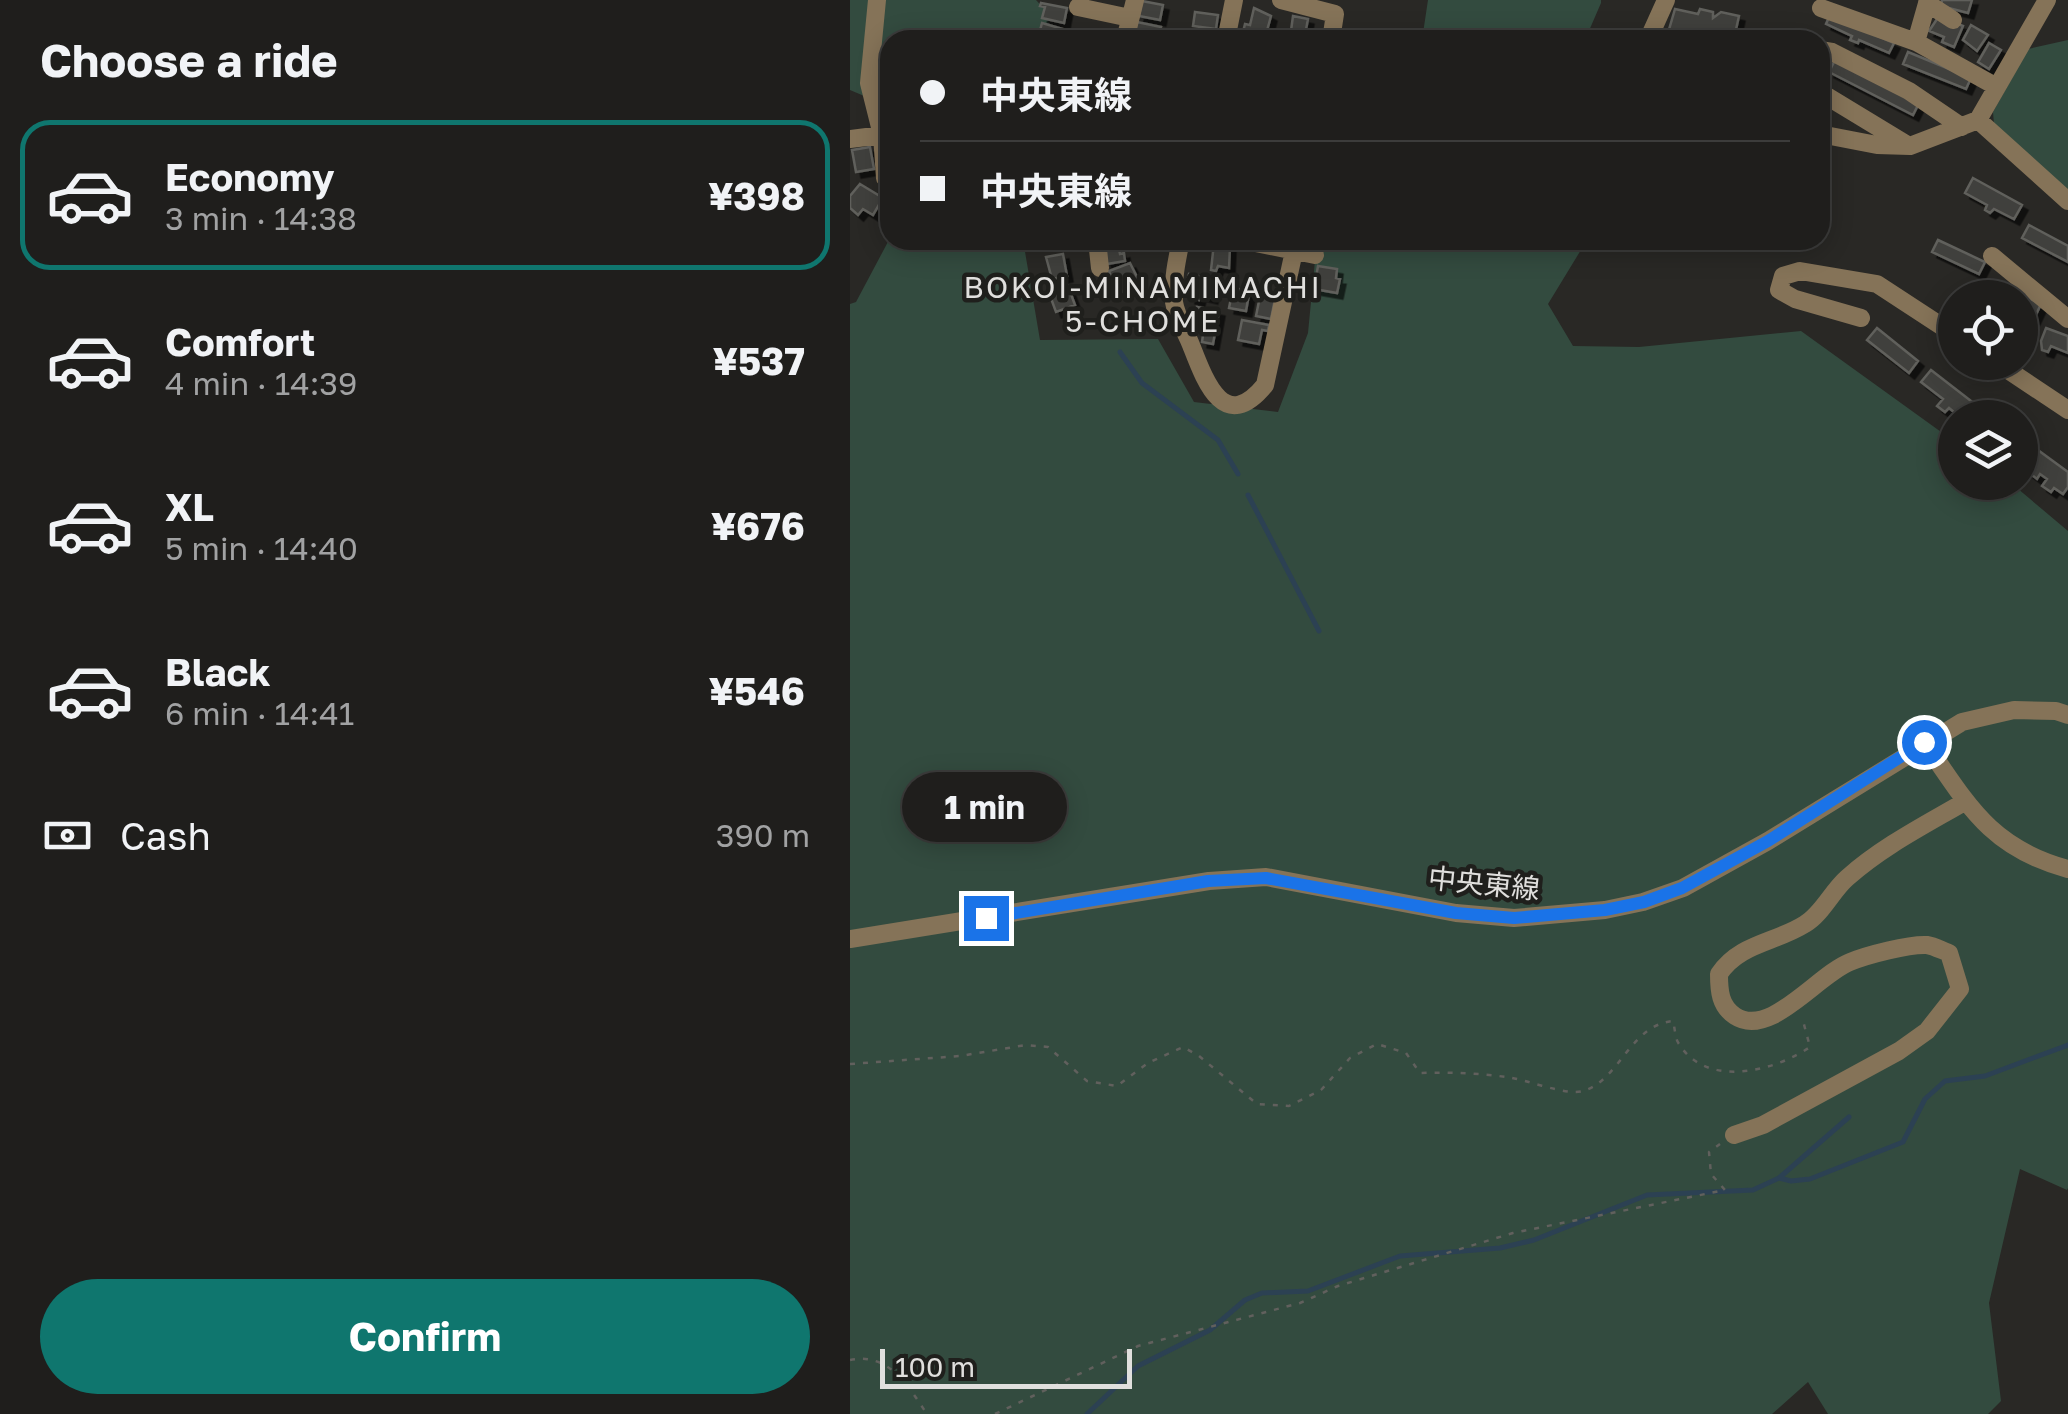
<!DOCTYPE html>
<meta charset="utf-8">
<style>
:root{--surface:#1f1e1c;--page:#272725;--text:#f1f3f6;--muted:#a1a2a3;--line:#3c3c3b;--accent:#0f766e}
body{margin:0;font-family:"Golos Text","Noto Sans JP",sans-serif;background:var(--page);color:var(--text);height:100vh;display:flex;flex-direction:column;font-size:38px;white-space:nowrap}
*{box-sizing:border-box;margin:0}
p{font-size:32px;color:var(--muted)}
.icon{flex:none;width:55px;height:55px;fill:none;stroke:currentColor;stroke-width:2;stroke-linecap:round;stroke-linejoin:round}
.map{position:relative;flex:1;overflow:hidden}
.side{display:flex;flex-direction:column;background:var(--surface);width:850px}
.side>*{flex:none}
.banner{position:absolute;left:30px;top:30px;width:950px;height:220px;border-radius:30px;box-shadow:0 5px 25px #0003,0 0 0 2px var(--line);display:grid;align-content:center;height:220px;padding:0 40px;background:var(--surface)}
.buttons{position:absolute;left:1088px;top:280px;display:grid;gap:20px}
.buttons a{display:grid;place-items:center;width:100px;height:100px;border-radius:50%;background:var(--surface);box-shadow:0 5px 25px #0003,0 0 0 2px var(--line);font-size:50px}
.scale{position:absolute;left:30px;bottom:25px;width:252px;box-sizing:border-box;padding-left:10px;border:5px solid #e0dfdd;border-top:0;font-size:28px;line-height:35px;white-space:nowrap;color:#e0dfdd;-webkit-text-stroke:8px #1f1f1c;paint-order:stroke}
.end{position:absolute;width:45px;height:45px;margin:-22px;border:12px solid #1a73e8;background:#fff;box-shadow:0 0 0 5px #fff}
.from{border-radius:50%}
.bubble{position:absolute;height:70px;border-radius:35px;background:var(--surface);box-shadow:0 5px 25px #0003,0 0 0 2px var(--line);font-size:32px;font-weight:700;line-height:70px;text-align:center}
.banner b{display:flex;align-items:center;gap:35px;height:95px;font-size:38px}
.banner b+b{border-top:2px solid var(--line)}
.banner i{width:25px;height:25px;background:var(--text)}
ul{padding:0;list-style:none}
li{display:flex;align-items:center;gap:30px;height:150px;margin:0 20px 15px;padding:0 20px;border:5px solid transparent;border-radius:30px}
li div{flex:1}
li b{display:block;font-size:38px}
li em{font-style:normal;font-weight:700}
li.active{border-color:var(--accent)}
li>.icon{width:90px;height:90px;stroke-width:1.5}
h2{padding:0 40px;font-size:45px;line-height:120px}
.pay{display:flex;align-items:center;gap:25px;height:110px;padding:0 40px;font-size:38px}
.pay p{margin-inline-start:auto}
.cta{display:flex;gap:20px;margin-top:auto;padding:20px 40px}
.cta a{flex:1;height:115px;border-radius:60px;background:var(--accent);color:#fff;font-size:40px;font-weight:700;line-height:115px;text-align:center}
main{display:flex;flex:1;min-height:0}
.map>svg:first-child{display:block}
.green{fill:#334b3f}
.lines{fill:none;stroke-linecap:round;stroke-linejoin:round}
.stream{stroke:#2c4153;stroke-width:5}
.building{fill:#41403d;stroke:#60605c;stroke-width:2.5;filter:url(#shadow)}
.path{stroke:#61605d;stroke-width:2.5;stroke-dasharray:5 8;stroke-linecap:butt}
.minor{stroke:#857358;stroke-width:18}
.route{stroke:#1a73e8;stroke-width:12}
.labels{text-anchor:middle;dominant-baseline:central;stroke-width:9;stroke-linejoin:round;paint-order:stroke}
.street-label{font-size:28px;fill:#e0dfdd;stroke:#1f1f1c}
.neighbourhood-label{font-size:30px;letter-spacing:2.5px;fill:#e0dfdd;stroke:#1f1f1c}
</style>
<main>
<section class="side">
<h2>Choose a ride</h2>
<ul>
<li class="active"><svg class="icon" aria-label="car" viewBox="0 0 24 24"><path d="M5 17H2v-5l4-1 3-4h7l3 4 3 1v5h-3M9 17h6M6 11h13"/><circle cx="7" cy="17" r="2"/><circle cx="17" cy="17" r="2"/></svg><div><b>Economy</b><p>3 min · 14:38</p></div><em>¥398</em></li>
<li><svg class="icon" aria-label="car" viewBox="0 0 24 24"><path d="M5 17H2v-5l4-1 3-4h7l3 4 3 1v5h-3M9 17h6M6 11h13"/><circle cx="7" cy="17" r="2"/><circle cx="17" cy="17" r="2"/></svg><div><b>Comfort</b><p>4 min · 14:39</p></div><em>¥537</em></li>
<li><svg class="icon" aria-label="car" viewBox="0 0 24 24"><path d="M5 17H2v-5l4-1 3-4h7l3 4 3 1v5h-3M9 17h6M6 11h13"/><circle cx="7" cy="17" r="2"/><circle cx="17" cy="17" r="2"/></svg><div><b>XL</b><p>5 min · 14:40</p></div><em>¥676</em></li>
<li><svg class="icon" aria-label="car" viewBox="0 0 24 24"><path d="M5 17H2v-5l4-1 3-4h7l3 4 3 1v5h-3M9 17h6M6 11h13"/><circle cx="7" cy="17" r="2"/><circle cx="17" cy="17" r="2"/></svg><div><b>Black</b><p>6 min · 14:41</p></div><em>¥546</em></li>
</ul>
<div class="pay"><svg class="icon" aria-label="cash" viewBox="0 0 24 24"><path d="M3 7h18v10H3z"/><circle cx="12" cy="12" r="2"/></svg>Cash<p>390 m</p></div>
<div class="cta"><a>Confirm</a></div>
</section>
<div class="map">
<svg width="1218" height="1414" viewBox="0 0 1218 1414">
<defs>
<filter id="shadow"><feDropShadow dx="5.5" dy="5.5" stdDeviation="0" flood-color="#0009"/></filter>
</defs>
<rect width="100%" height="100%" fill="#292825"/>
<path class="green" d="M0,0h186l12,13 2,27h-160v67l-40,-17z
M578,0h173v3l-16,37h-163z
M1218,40v150l-74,-66 -1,-12 35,-63z
M40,238l133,2 17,100 118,-1 36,63 84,10 30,-79 9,-93h270l-39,64 25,42 66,1 162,-16 154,111v40l56,1 57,48v657l-1,2 -47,-21 -31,134 12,98 -13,13h-160l-20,-32 -36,32h-922v-1110l6,-2z"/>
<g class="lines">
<path class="stream" d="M270,352l22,31 76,57 20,34
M398,495l71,136
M929,1178l70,-61
M237,1414l51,-48 72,-36 35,-30 17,-7 46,-2 92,-35 100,-8 34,-8 113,-45 106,-5 26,-12 12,3 19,-2 93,-37 22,-43 20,-18 40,-5 83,-31"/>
</g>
<path class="building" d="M1092,0h30l-4,13 -27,-7z
M292,1l21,4 -3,15 -21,-4z
M191,3l26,5 -3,15 -22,-5 3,-11 -5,-1z
M404,8l17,8 -6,22 -22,-6 2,-8 5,1z
M825,9l23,5 2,-5 13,3v6l8,-6 18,4 -4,18 -2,-1 -2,7 -52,-2 -11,-5z
M345,12l23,3 -2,14 -23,-3z
M980,15l64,28 -5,10 -30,-13 -1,3 -8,-3 2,-4 -26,-12z
M443,16l15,3 -4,21 -14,-2z
M1089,16l24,10 -9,21 -12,-5 2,-5 -15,-6z
M287,22l24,5 -3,13 -24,-3z
M192,23l21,6 -3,11 -22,-2z
M1121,25l17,10 -11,16 -14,-11z
M1139,43l12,7 -12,19 -11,-7z
M1058,52l63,26 -5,11 -63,-25z
M985,60l84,43 -6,12 -84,-43z
M20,147l4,22 -18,3 -4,-22z
M1123,178l49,27 -8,14 -20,-10 -4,4 -5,-3 2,-5 -22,-12z
M10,184l23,14 -10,17 -10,-6 -5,6 -8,-7v-12z
M1179,225l39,21v16l-46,-24z
M267,240l3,14 4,-1 1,8 -18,3 -5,-23z
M1088,240l47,22 -6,12 -47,-22z
M364,243l16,4 -1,21 -11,-2 -2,5 -5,-1z
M213,254l4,22 -15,3 -6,-22z
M280,263l11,22 -19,7 -3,-8 -5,2 -5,-15z
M468,266l19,3 -1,9 4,1 -3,14 -23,-4z
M339,274l32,7 -2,8 -5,-1 -2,10 -12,-3 -1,5 -9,-2 2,-11 -6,-2z
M1140,280l51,24 -7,15 -14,-7v-14l-37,-4z
M218,286l7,19 -19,7 -7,-19z
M389,289l16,3 -1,3 -5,-1 -3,17 -17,-3 2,-10 6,1z
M410,296l15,3 -4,20 -15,-3z
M347,307l22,4 -6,33 -11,-2 2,-14 -7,-1z
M392,320l27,5 -1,6 -6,-1 -3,14 -21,-4z
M1027,328l41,33 -9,12 -42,-33z
M1196,328l22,8v17l-17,-7 -3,6 -6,-2 -1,-9z
M1081,370l62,48h-32l-12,-10 -4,4 -8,-6 6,-7 -22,-17z
M1170,437l48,35v15l-5,7 -9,-6 -3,4 -9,-6 5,-7 -7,-5 -3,5 -9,-7 3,-5 -11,-7z"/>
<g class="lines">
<path class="path" d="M0,1064l110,-8 66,-11 22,2 39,34 30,5 31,-23 35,-16 16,9 58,48 32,2 32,-16 29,-32 27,-14 29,9 14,20c29,-1 58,0 86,4 20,2 59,19 77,14 37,-11 47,-66 90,-70 2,7 2,18 6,23 28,45 96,27 131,3l-8,-30
M0,1360c39,-8 58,26 77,54
M145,1414l143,-68 162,-43 38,-17 175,-53 212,-43 -14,-16 -2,-22 11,-8"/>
<path class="minor" d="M27,0l-8,83 13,52 3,43
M431,0l54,14 -4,26
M1077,3l26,17
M228,7l52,11
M971,8l95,34 81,45
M275,40l10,-40
M376,40l8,-40
M798,40l18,-40
M1066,42l12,-42
M970,50l12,2 77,39 53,36
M970,92l89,54
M1128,120l90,81
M970,134l57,11 33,1 68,-26 69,-120
M0,139l32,-4
M247,240l3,28
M331,240c-4,19 -9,43 -7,62 2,14 12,30 17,43 14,36 33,90 74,40l29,-134
M391,240l74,15
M605,240l6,2
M1142,256l76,63
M1011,318l-66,-19 -16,-9 4,-14 17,-5 77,13 78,51
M1146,362l72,48
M1075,743c43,62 65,105 143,126
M0,939l359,-58 57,-4 190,36 58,5 91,-8 38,-8 40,-14 85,-47 194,-119 52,-12 42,1 12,4
M884,1135l29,-10 136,-74 28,-20 33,-42 -11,-36c-6,-2 -15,-7 -22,-8 -18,-1 -60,10 -77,17 -33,13 -80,77 -115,54 -15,-10 -16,-25 -16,-42 21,-31 56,-31 86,-50 17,-10 27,-33 42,-46 36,-32 78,-53 119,-77"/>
</g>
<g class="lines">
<path class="route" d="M136,918l222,-37 58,-3 190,35 58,5 91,-8 39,-8 38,-14 86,-47 156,-99"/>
</g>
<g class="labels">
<g class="street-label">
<text transform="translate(634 883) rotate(6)">中央東線</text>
</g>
<g class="neighbourhood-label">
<text x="293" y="287">BOKOI-MINAMIMACHI<tspan x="293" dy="34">5-CHOME</tspan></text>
</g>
</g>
</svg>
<div class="buttons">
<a><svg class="icon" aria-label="locate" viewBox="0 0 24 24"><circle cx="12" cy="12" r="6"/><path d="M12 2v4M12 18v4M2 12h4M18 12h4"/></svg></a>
<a><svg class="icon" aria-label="layers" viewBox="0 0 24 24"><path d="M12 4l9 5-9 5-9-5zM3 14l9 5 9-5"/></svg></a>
</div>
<div class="scale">100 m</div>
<i class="end from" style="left:1074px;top:742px"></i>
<i class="end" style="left:136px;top:918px"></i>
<div class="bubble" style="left:52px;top:772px;width:165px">1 min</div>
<div class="banner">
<b><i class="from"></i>中央東線</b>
<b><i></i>中央東線</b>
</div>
</div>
</main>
